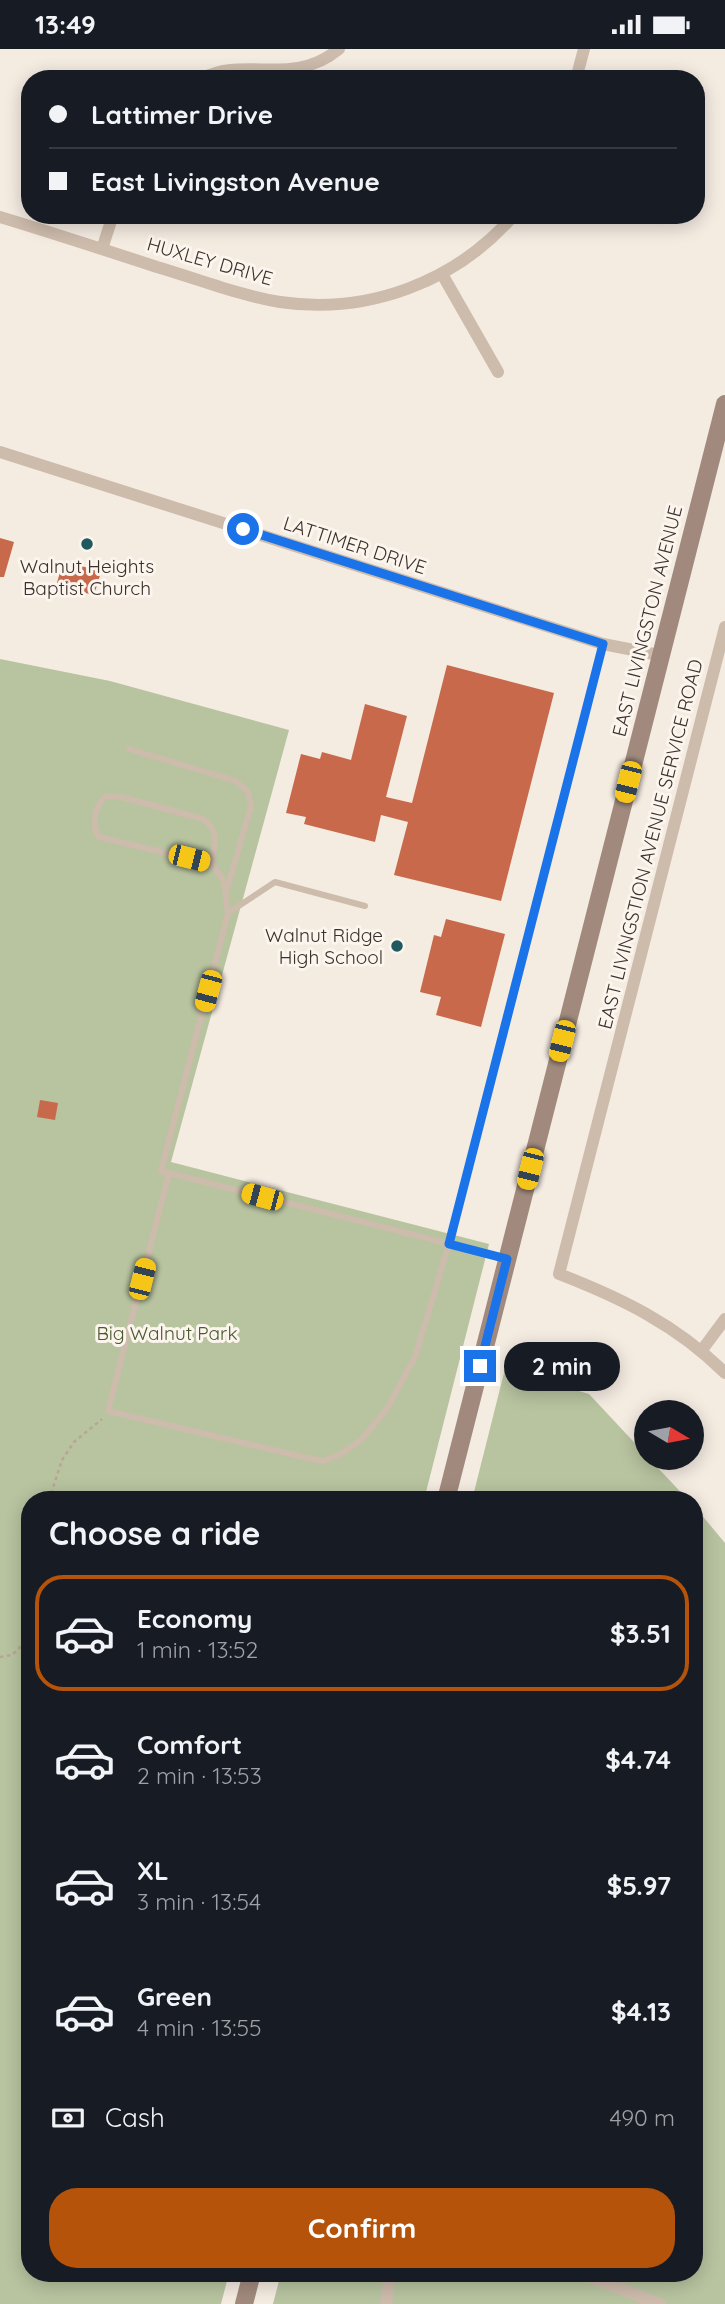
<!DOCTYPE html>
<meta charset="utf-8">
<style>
:root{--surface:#171b24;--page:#242831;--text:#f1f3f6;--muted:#9ea1a6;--line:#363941;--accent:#b45309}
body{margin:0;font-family:Quicksand,sans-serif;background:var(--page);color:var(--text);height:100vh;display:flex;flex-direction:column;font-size:26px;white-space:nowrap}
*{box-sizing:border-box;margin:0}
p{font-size:23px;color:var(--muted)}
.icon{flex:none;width:38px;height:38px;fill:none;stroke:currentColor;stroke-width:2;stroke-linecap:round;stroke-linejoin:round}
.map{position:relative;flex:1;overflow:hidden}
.side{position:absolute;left:21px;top:1442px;width:682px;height:791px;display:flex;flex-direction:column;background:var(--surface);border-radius:28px;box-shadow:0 4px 18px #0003}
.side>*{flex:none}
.hud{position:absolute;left:21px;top:21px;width:684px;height:154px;border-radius:28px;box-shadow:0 4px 18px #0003;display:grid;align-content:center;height:154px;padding:0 28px;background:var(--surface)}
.needle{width:46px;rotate:100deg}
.controls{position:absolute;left:634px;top:1351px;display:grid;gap:14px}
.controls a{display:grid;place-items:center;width:70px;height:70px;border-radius:50%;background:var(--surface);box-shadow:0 4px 18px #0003;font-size:35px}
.end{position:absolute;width:32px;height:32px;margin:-16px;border:9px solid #1a73e8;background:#fff;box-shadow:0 0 0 4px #fff}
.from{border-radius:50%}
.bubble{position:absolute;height:49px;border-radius:24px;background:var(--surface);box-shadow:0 4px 18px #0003;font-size:23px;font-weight:700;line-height:49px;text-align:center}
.car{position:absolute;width:21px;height:42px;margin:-21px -10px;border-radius:9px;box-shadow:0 0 5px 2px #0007;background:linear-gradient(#f5c518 24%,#345 0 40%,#f5c518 0 76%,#345 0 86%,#f5c518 0)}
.hud b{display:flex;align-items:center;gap:24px;height:66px;font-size:26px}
.hud b+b{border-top:2px solid var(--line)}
.hud i{width:18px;height:18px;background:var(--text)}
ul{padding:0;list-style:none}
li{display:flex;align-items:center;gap:21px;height:116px;margin:0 14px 10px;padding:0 14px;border:4px solid transparent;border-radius:28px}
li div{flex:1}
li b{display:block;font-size:26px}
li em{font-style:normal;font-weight:700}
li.current{border-color:var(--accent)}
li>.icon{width:63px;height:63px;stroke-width:1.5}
h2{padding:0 28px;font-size:32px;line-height:84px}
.pay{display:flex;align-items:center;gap:18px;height:77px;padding:0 28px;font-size:26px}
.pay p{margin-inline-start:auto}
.cta{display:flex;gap:14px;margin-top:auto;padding:14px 28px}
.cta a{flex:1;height:80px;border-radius:28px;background:var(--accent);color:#fff;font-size:28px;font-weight:700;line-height:80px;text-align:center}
.status{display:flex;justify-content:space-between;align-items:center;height:49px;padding:0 35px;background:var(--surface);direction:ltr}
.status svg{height:19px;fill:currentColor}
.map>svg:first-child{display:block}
.green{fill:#b8c4a0}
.building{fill:#c8694b}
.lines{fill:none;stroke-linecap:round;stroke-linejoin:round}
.path{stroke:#b9a596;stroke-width:2.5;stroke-dasharray:3.5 3.5;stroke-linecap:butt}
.lane{stroke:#cdbbac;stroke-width:6}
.street{stroke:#cdbbac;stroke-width:12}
.secondary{stroke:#a18a7d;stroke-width:18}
.route{stroke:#1a73e8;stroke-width:9}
.poi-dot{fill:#1f5a5e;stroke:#fbf5ee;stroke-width:2.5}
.labels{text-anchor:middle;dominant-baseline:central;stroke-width:6;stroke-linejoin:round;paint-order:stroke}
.street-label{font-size:19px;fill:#3b302b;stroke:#fbf5ee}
.poi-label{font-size:19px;fill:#3b302b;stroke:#fbf5ee}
.park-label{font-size:19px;fill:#4a5a2e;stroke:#fbf5ee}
</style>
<div class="status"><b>13:49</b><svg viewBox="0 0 49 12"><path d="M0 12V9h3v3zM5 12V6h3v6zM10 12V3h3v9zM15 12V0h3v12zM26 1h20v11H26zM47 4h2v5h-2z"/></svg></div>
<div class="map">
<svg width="725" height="2255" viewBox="0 0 725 2255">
<rect width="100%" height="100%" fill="#f4ebe1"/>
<path class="green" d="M0,610l110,22 179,49 -118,432 318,82 -65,256h-394v773h199l-8,31h-221z
M505,1320l84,25 99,106h-216z
M695,1458l30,36v761h-452l8,-31h414z"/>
<path class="building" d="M0,489l14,4 -10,35h-4z
M72,514l29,9 -7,23 -38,-9 5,-17 8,2z
M447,616l107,28 -53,208 -107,-26 14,-53 -27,-7 -6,27 -71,-18 2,-7 -20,-4 15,-59 19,5 2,-7 29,8 14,-56 42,12 -21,81 26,6z
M446,870l59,15 -24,93 -45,-12 5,-18 -21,-5 14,-57 7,2z
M40,1051l18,3 -3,17 -18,-3z"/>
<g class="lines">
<path class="path" d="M49,1451l13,-40 12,-18 28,-23
M0,1608l12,-2 18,-17"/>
<path class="lane" d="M129,700l107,32 12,11 3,14 -24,83
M212,815c2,-18 8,-34 -9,-45l-82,-22 -15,-1c-11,9 -15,29 -7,41l113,27 12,17 4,32
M365,857l-90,-24 -47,31 -67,258 344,87
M169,1124l-61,238 195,46 20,4 18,-7 20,-14 26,-31 28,-52 34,-113 154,-600"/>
<path class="street" d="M201,30c44,-24 91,9 138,-30
M576,30l8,-30
M0,168c53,16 105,33 157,50 41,12 81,28 123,35 88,13 176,-20 234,-87
M102,200l11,-34
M442,225l56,98
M0,403l603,192 56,11
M725,578l-166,647c62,24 118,51 166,99
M702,1301l23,-31
M579,2224l81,31
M386,2255l4,-31"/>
<path class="secondary" d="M446,1451l279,-1096
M244,2255l8,-31"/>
</g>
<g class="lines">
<path class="route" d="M243,480l360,115 -154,600 58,15 -27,107"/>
</g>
<g class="poi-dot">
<circle cx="87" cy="495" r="7"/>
<circle cx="397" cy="897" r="7"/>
</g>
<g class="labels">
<g class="street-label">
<text transform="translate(210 212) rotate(16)">HUXLEY DRIVE</text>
<text transform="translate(355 496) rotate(18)">LATTIMER DRIVE</text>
<text transform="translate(647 572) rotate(-76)">EAST LIVINGSTON AVENUE</text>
<text transform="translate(650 795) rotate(-76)">EAST LIVINGSTION AVENUE SERVICE ROAD</text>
</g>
<g class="poi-label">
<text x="87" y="517">Walnut Heights<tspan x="87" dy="22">Baptist Church</tspan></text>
<text x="383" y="886" text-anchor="end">Walnut Ridge<tspan x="383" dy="22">High School</tspan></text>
</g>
<g class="park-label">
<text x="167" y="1284">Big Walnut Park</text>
</g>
</g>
</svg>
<div class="controls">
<a><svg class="needle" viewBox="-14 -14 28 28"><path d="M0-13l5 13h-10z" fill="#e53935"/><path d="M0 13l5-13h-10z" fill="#9ea1a6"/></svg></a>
</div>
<i class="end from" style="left:243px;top:480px"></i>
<i class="end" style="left:480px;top:1317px"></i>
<div class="bubble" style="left:504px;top:1293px;width:116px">2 min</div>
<i class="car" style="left:628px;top:733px;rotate:194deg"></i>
<i class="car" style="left:189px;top:809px;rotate:104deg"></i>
<i class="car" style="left:208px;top:942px;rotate:195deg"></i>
<i class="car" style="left:562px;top:992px;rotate:194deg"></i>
<i class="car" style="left:530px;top:1120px;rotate:194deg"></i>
<i class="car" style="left:262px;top:1148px;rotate:285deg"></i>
<i class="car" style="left:142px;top:1230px;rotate:14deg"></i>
<div class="hud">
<b><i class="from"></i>Lattimer Drive</b>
<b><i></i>East Livingston Avenue</b>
</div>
<section class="side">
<h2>Choose a ride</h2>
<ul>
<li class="current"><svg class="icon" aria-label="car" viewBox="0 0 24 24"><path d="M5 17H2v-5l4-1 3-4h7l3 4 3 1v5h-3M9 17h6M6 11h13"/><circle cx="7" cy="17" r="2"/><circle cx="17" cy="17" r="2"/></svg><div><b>Economy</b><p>1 min · 13:52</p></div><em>$3.51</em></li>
<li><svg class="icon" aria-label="car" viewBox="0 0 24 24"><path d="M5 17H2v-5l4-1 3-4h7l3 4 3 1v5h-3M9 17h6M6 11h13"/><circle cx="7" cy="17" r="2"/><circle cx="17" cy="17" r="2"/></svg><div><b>Comfort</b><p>2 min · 13:53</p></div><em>$4.74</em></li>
<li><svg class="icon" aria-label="car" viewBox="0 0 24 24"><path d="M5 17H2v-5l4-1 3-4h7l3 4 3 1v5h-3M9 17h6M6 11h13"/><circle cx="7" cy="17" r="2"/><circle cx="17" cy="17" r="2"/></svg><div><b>XL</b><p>3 min · 13:54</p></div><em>$5.97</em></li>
<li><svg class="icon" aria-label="car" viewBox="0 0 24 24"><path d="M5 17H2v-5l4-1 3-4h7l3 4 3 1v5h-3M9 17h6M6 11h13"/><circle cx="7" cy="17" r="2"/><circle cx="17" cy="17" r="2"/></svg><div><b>Green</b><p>4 min · 13:55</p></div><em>$4.13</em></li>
</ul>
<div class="pay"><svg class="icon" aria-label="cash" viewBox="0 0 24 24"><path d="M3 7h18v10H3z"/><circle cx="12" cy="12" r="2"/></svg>Cash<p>490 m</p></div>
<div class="cta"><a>Confirm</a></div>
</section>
</div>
